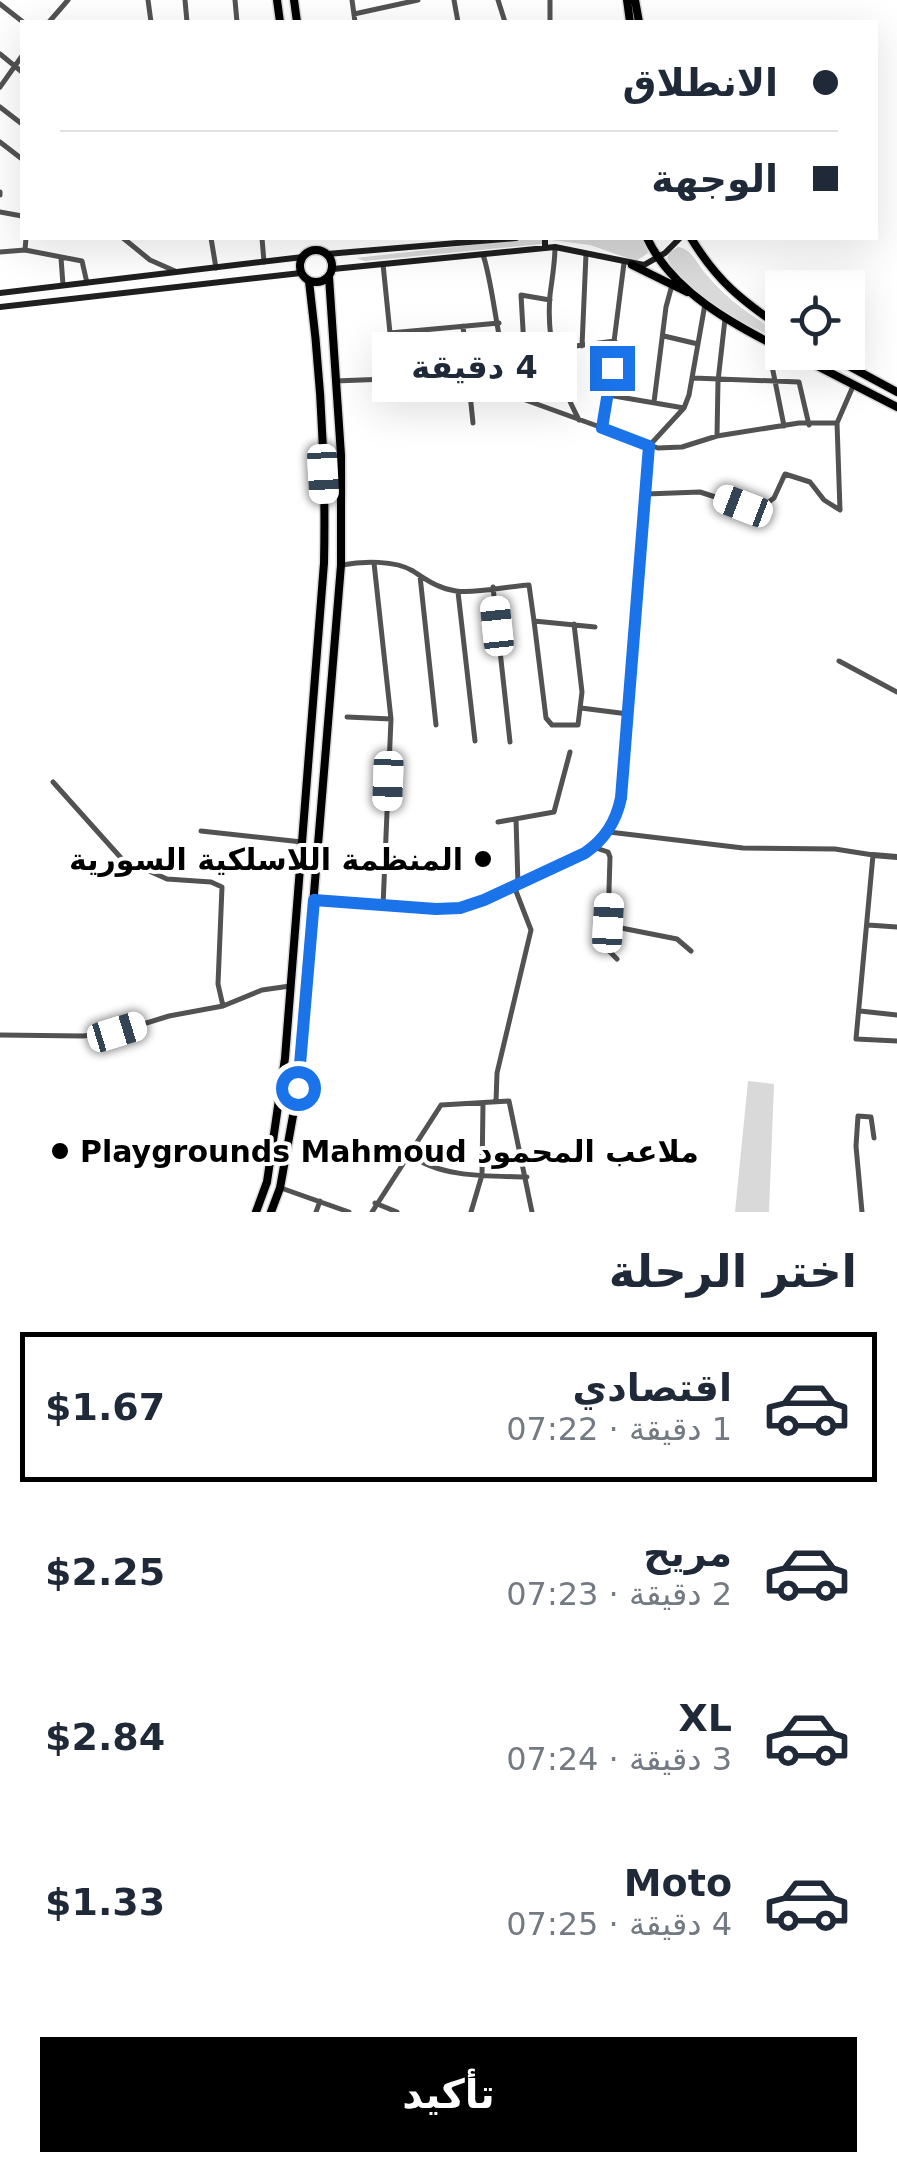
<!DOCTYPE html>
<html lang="ar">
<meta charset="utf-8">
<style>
:root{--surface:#fff;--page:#f6f6f7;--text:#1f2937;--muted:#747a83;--line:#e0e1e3;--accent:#000}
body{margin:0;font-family:"DejaVu Sans","Noto Sans Arabic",sans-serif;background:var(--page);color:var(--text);direction:rtl;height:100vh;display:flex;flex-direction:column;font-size:38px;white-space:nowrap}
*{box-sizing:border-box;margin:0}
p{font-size:32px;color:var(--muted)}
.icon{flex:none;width:55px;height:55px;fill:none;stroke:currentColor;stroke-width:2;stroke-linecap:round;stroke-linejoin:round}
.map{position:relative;height:1212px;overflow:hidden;direction:ltr}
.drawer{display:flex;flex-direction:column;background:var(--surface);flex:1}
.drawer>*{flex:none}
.banner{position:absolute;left:20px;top:20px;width:858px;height:220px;border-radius:0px;box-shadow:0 10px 40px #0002;direction:rtl;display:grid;align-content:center;height:220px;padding:0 40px;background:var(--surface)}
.tools{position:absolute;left:765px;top:270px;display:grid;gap:20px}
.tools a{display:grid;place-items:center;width:100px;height:100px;border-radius:0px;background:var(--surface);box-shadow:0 10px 40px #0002;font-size:50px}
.end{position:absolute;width:45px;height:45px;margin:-22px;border:12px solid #1a73e8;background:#fff;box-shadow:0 0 0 5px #fff}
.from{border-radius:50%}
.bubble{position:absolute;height:70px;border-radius:0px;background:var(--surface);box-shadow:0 10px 40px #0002;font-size:32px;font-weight:800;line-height:70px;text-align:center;direction:rtl}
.car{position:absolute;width:30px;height:60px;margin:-30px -15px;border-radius:12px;box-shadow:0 0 8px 2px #0007;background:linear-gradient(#fff 24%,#345 0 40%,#fff 0 76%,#345 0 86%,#fff 0)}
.banner b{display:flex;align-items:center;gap:35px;height:95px;font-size:38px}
.banner b+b{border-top:2px solid var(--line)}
.banner i{width:25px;height:25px;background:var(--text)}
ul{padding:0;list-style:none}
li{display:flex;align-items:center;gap:30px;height:150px;margin:0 20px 15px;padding:0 20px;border:5px solid transparent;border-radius:0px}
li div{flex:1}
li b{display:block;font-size:38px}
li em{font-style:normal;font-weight:800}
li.selected{border-color:var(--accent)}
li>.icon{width:90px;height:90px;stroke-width:1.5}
h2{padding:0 40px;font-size:45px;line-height:120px}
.cta{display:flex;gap:20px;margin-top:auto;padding:20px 40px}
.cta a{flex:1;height:115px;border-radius:0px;background:var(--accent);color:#fff;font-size:40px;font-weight:800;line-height:115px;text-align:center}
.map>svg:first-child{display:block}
.green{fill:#d9d9d9}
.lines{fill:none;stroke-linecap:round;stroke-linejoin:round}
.primary-casing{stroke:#dbdbdb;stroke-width:11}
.minor{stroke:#525252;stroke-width:5}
.tertiary{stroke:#525252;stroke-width:6}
.secondary{stroke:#1f1f1f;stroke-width:6}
.primary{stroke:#000;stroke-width:8}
.route{stroke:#1a73e8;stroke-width:12}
.poi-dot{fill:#000;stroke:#fff;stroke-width:4}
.labels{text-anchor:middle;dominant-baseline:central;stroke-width:8;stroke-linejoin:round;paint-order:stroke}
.poi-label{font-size:30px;font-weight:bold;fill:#000;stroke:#fff;text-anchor:end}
</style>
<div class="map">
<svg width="897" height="1212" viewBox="0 0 897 1212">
<rect width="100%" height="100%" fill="#fff"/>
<path class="green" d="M531,238h11v6l-177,17 -9,-3z
M550,238h94l4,15 -12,8 -46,-16 -39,-5z
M678,247c15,3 18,16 28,27 22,27 47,43 76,60v8c-37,-20 -96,-43 -115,-84l3,-6z
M748,1081l26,3 -5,128h-34z"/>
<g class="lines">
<g class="primary-casing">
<path id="primary" d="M277,0l3,22
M294,0l3,22
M627,0l3,22
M635,0l4,22
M647,238c25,53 85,86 135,111
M691,238c26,43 50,62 91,90
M300 266a16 16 0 1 1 32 0a16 16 0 1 1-32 0Z
M632,265l55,27
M790,352l107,55
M823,352l74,40
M256,1212l11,-30 18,-124 39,-495c2,-94 -3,-189 -15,-282
M271,1212l9,-24 18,-100 43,-523v-110l-12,-178"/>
</g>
<path class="minor" d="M148,0l3,22
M185,0l2,22
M235,0l2,22
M352,0l3,22
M454,0l4,22
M498,0l7,22
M550,0v22
M0,4l23,18
M354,14l64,-14
M49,22l19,-22
M0,54l22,18
M0,87l22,-31
M0,107l22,17
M0,142l22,17
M0,192v3
M0,212l22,4
M123,238l27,22 25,11
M211,238l5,30
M262,238l2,24
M555,247c0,16 -3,32 -5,48 -4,46 8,85 29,125
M25,250l57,11 5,22
M0,252l25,-2 1,-12
M483,255c12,32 17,127 37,143l138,50 24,-1 35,-11 82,-13h38
M61,258l2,27
M383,264l7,69v58
M463,326l10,97
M429,330l5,37
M390,333l109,-10
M664,336l34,8
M767,341l17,85
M582,346l4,-92
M552,349l63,-8
M506,369l19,-5 -4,-69 29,5
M693,378l106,4 10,43
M335,381l52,-2
M608,395l76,13
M470,396l44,-3
M654,402l12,-95 6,-22
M603,428l21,-165
M717,436l1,-55 7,-62
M646,494l54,-2 43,14 19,1 12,-9 11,-24 25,8 14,18 16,10
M840,510l-3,-87 17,-39
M374,563l17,156 -8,187
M342,565c20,-4 53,-5 71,6 14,9 26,18 43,20 20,3 52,-5 73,-6l5,36 61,6
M420,576l16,149
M493,587l17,155
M458,592l17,149
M534,621l12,97 6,7h26l4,-33 -8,-68
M839,661l58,31
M581,708l47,6
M347,717l44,2
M53,782l69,77 45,20 44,3 11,5 -4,97 5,22
M516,819l2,66
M498,822l56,-10 16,-60
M201,831l101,11
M609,832l134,16 92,1 38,6 -17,184 41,2
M593,847l15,5 2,5 -2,66 3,3 66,13 14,12
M314,900l130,9 33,-6 116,-56 20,-23 8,-26 28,-352 35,-38 5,-13 16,-91
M608,923l-2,25 11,11
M868,925l29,2
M860,1011l37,4
M0,1035l83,1 34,-4 52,-16 54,-10 39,-16 28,-4
M496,1102l1,-29 34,-143 -17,-44
M410,1154c28,24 81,22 117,23
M281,1188l68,24
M375,1203l22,9
M316,1212l4,-11
M372,1212l69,-107 68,-4 23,111
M471,1212l11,-37 1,-72
M862,1212l-6,-66 2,-30 13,1 3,21"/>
<path class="tertiary" d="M873,855l24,2"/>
<path class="secondary" d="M545,247v-9
M327,254l189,-16
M333,269l222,-22 89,18 21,-12 15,-15
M0,293l303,-36
M0,307l301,-34"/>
<use href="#primary" class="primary"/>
</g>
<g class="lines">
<path class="route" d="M298,1088l16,-188 122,9 24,-1 24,-8 101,-47c20,-14 31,-31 36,-55l28,-352 -47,-18 10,-60"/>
</g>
<g class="poi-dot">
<circle cx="483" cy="859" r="10"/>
<circle cx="60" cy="1151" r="10"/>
</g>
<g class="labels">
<g class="poi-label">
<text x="463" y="859">المنظمة اللاسلكية السورية</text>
<text x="80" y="1151" text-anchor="start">Playgrounds Mahmoud ملاعب المحمود</text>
</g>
</g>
</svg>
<div class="tools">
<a><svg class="icon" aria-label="locate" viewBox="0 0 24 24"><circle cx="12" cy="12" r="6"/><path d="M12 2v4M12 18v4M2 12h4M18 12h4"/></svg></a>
</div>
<i class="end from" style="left:298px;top:1088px"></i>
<i class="end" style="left:612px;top:368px"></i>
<div class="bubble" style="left:372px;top:332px;width:205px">4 دقيقة</div>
<i class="car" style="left:323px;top:474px;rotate:177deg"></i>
<i class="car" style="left:743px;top:506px;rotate:291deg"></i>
<i class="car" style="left:497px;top:626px;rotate:354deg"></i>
<i class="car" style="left:388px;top:781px;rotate:182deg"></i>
<i class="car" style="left:608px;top:923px;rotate:3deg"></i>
<i class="car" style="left:117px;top:1032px;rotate:73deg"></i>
<div class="banner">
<b><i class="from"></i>الانطلاق</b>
<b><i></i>الوجهة</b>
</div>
</div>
<section class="drawer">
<h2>اختر الرحلة</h2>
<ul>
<li class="selected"><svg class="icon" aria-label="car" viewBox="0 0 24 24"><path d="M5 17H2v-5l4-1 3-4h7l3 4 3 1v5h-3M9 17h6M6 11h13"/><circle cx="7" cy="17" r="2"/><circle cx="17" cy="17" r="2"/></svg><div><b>اقتصادي</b><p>1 دقيقة · 07:22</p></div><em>$1.67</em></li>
<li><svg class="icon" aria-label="car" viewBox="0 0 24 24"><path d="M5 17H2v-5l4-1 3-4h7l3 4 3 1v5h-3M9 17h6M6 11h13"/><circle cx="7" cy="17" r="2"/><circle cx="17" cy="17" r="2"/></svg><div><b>مريح</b><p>2 دقيقة · 07:23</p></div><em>$2.25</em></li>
<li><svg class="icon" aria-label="car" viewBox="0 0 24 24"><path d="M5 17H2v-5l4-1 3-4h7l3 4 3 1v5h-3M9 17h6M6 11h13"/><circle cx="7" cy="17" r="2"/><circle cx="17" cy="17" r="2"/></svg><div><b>XL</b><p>3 دقيقة · 07:24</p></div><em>$2.84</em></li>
<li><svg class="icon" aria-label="car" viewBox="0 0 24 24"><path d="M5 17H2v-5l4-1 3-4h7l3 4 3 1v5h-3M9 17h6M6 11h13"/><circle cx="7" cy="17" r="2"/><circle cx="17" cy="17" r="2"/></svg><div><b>Moto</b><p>4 دقيقة · 07:25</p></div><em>$1.33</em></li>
</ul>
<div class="cta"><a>تأكيد</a></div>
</section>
